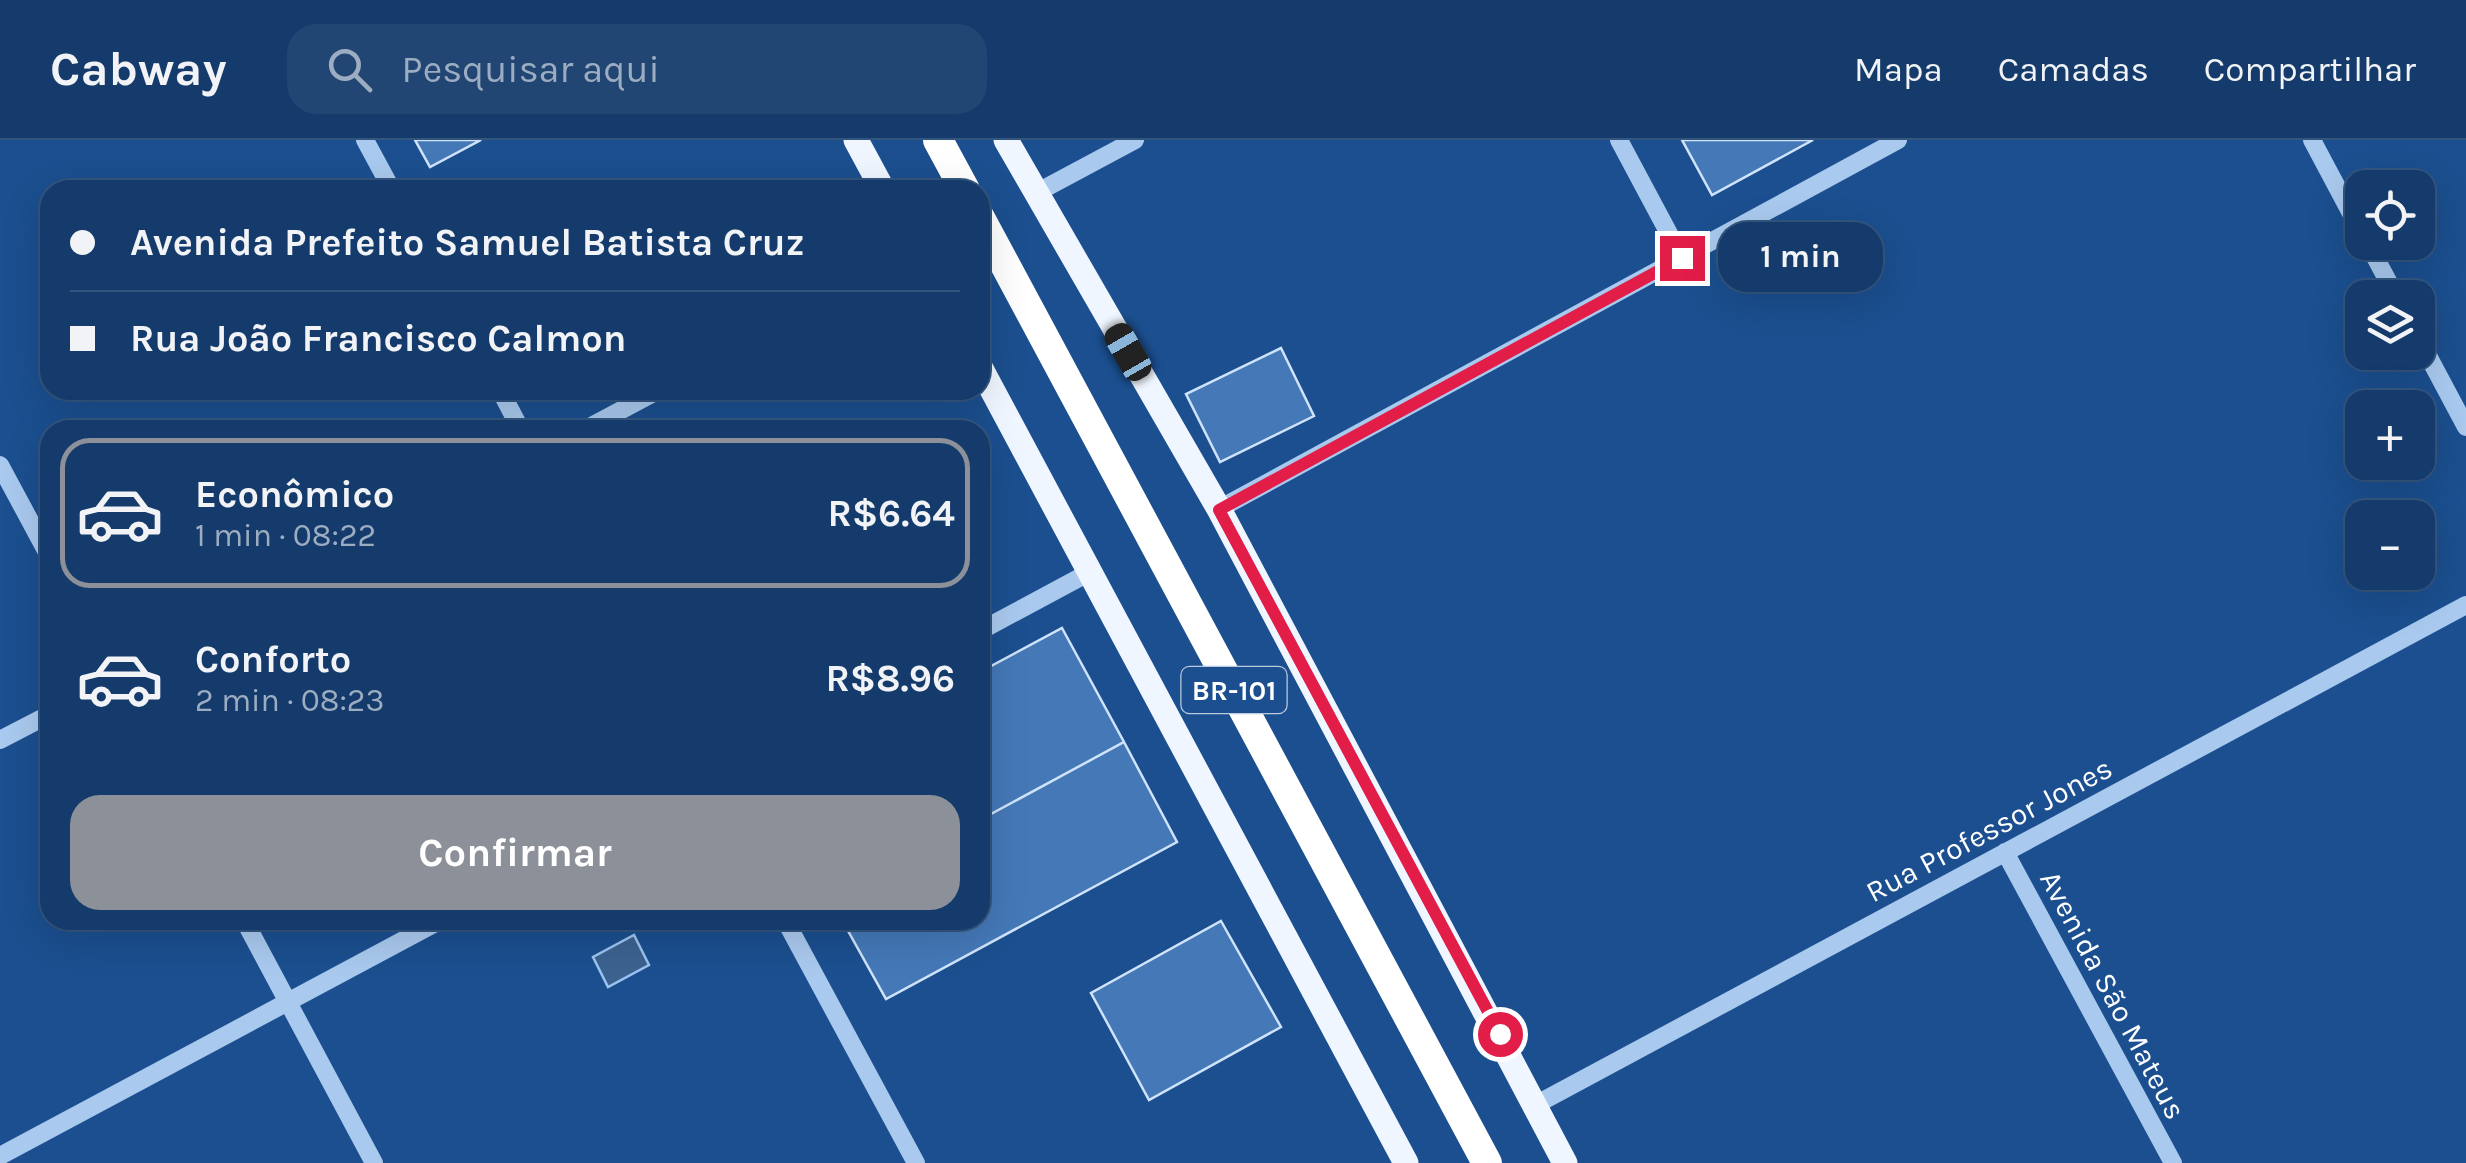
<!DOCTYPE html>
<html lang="pt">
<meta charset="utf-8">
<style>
:root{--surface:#143b6b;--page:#214673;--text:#f1f3f6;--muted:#9dadc1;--line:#33557e;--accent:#8c9099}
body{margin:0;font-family:Karla,sans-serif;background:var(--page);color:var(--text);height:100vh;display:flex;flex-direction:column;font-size:38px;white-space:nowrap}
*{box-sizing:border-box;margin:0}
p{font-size:32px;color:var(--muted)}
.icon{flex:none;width:55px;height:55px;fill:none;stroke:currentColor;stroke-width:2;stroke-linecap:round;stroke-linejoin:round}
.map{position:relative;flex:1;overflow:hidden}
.details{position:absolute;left:40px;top:280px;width:950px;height:510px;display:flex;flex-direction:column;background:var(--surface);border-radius:30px;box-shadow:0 10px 40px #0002,0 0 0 2px var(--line)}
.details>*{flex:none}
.top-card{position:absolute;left:40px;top:40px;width:950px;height:220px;border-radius:30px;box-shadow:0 10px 40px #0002,0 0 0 2px var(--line);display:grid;align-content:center;height:220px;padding:0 30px;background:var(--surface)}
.fabs{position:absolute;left:2345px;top:30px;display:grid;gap:20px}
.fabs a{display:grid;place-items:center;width:90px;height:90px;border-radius:20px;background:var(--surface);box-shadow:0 10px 40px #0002,0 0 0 2px var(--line);font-size:50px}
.end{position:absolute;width:45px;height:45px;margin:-22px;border:12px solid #e11d48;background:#fff;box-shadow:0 0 0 5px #fff}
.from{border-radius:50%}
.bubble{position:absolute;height:70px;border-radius:30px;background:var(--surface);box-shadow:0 10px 40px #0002,0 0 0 2px var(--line);font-size:32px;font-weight:700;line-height:70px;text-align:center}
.car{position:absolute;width:30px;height:60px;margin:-30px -15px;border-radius:12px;box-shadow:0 0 8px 2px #0007;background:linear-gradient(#222 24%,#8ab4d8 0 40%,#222 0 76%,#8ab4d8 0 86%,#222 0)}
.top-card b{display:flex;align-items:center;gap:35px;height:95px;font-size:38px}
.top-card b+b{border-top:2px solid var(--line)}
.top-card i{width:25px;height:25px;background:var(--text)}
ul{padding:18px 0 0;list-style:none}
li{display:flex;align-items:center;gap:30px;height:150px;margin:0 20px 15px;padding:0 10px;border:5px solid transparent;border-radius:30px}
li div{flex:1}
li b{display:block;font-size:38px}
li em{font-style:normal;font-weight:700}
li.on{border-color:var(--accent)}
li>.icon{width:90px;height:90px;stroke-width:1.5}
.cta{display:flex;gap:20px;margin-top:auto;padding:20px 30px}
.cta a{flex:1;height:115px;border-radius:30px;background:var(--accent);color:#fff;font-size:40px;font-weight:700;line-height:115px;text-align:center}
header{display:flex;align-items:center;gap:60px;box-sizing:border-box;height:140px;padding:0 50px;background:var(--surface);border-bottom:2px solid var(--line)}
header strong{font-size:48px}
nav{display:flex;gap:55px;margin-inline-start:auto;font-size:35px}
.search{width:700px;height:90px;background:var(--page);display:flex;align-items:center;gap:25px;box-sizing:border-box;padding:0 35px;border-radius:30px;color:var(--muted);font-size:38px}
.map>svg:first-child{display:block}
.water{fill:#3c6290;stroke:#9cc4f0;stroke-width:2.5}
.building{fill:#4478b7;stroke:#cfe3fa;stroke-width:2.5}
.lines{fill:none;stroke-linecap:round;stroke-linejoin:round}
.minor{stroke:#a9c9ee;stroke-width:18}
.major{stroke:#f0f6ff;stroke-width:25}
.highway{stroke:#fff;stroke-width:30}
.route{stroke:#e11d48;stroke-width:12}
.labels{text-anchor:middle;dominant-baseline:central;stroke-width:9;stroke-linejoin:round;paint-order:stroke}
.shield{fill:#1b4f8f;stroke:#bbcadd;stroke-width:2.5}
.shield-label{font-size:28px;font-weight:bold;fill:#fff}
.street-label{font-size:30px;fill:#fff;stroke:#1b4f8f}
</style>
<header>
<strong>Cabway</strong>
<div class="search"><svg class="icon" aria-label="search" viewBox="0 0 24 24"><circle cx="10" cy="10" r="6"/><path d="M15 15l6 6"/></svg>Pesquisar aqui</div>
<nav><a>Mapa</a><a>Camadas</a><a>Compartilhar</a></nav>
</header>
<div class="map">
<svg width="2466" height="1023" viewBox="0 0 2466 1023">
<rect width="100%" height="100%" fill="#1b4f8f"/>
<path class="water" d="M634,795l15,30 -41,22 -15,-30z"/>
<path class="building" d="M415,0h66l-51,27z
M1682,0h131l-101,55z
M1281,208l33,68 -94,46 -34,-68z
M1062,488l62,114 -144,78v-148z
M1124,602l53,100 -291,157 -44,-79h138v-100z
M1221,781l60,106 -132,73 -58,-107z"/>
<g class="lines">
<path class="minor" d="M365,0l27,50
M1619,0l63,118
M2312,0l50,94
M1036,53l99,-53
M2367,102l30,56
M2418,197l48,90
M500,250l21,40
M584,290l75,-40
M0,325l50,93
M1219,369l679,-369
M980,491l110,-59
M0,600l50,-26
M2005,712l168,311
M244,780l130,243
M785,780l131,243
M1537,964l929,-499
M0,1016l441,-236"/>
<path class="major" d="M856,0l27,50
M1006,0l213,369 346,654
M980,227l426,796"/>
<path class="highway" d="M938,0l27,50
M980,78l507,945"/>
</g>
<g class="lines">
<path class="route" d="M1500,894l-281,-524 463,-252"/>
</g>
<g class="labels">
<rect class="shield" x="1181.5" y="527" width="105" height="46" rx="8"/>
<g class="shield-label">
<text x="1234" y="550">BR-101</text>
</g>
<g class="street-label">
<text transform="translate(1989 690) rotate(-28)">Rua Professor Jones</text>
<text transform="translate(2113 855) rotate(62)">Avenida São Mateus</text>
</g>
</g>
</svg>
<div class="fabs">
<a><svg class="icon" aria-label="locate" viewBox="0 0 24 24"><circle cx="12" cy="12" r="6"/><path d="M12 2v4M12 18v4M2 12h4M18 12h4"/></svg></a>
<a><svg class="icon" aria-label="layers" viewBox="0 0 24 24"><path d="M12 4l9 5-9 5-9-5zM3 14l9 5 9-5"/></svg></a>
<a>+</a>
<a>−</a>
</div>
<i class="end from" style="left:1500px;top:894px"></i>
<i class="end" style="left:1682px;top:118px"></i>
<div class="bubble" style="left:1718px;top:82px;width:165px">1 min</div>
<i class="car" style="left:1128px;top:212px;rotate:330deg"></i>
<div class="top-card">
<b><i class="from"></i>Avenida Prefeito Samuel Batista Cruz</b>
<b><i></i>Rua João Francisco Calmon</b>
</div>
<section class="details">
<ul>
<li class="on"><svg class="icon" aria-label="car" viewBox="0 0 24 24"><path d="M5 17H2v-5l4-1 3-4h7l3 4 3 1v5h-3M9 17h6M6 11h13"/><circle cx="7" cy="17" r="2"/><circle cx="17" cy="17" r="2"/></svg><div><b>Econômico</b><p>1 min · 08:22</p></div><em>R$6.64</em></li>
<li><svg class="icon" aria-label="car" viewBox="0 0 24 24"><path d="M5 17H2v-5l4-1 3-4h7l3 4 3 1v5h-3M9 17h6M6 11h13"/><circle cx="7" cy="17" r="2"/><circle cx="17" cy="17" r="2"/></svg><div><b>Conforto</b><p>2 min · 08:23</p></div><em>R$8.96</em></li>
</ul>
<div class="cta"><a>Confirmar</a></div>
</section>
</div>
